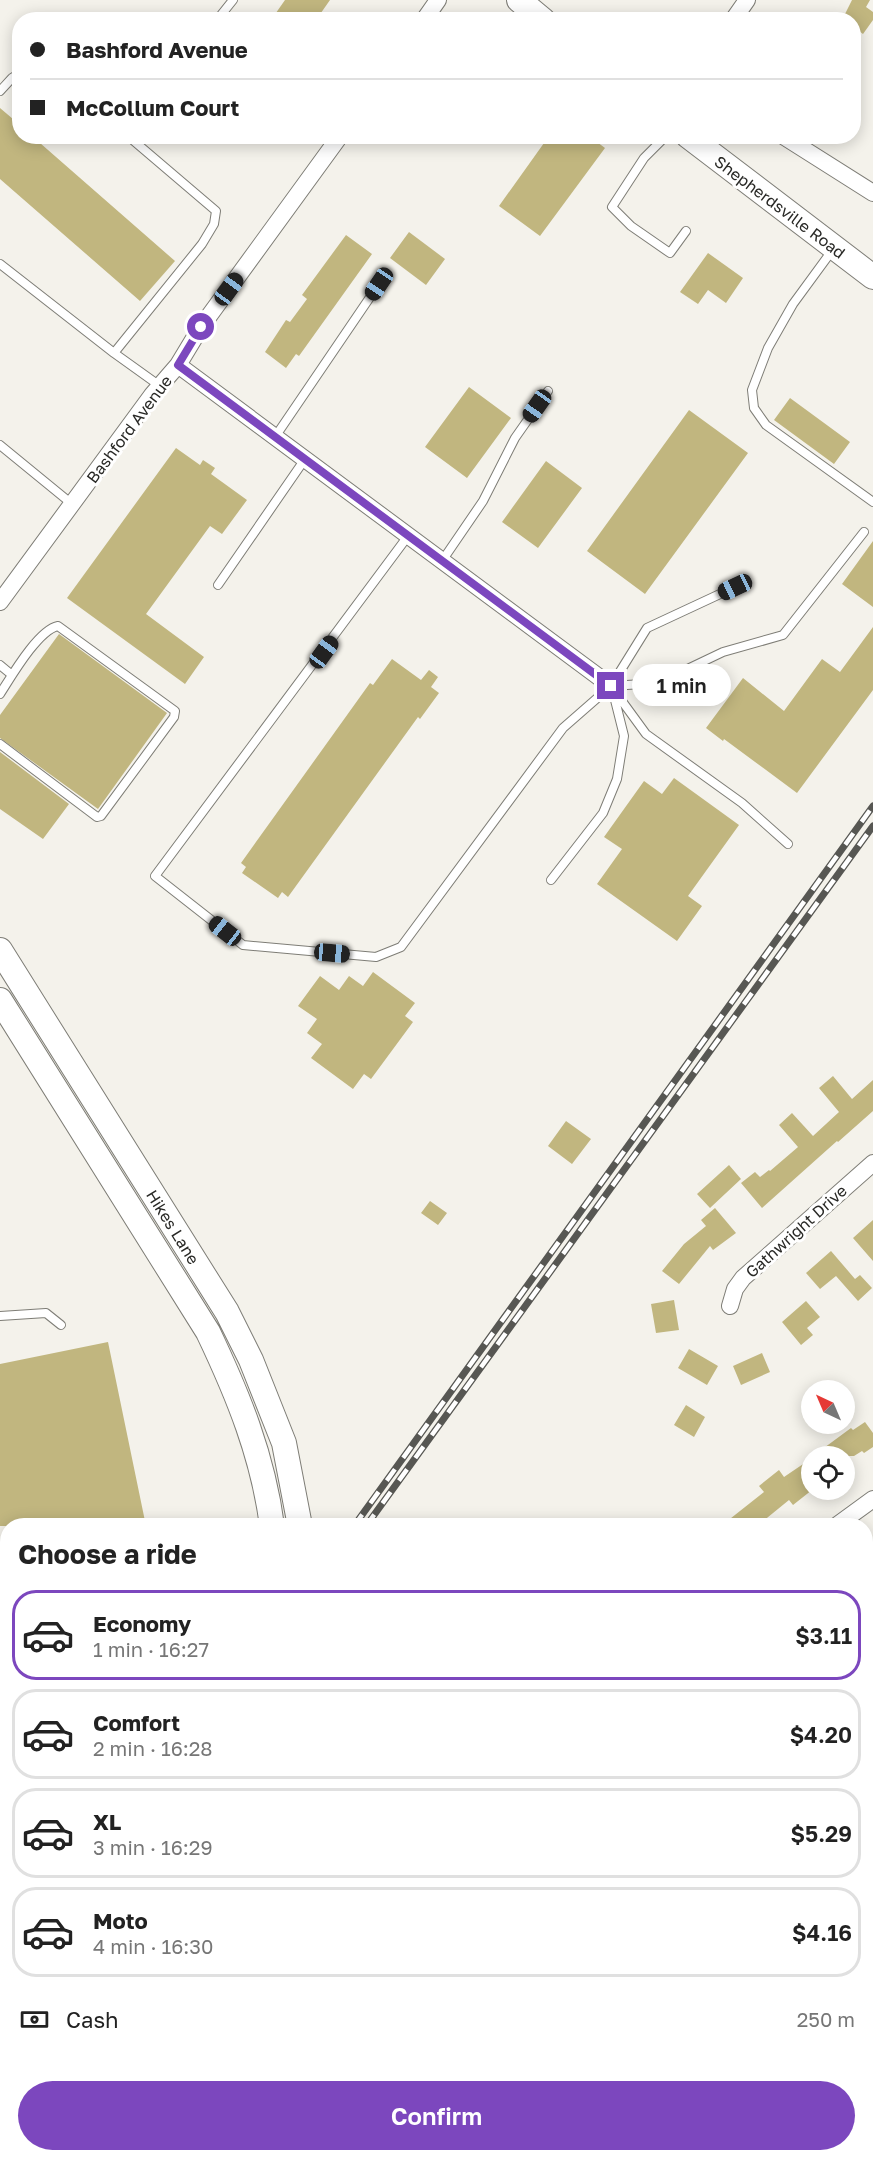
<!DOCTYPE html>
<meta charset="utf-8">
<style>
:root{--surface:#fff;--page:#f2f2f2;--text:#222;--muted:#767676;--line:#e0e0e0;--accent:#7c47be}
body{margin:0;font-family:"Golos Text",sans-serif;background:var(--page);color:var(--text);height:100vh;display:flex;flex-direction:column;font-size:22px;white-space:nowrap}
*{box-sizing:border-box;margin:0}
p{font-size:20px;color:var(--muted)}
.icon{flex:none;width:33px;height:33px;fill:none;stroke:currentColor;stroke-width:2;stroke-linecap:round;stroke-linejoin:round}
.map{position:relative;flex:1;overflow:hidden}
.panel{position:absolute;left:0px;top:1518px;width:873px;height:644px;display:flex;flex-direction:column;background:var(--surface);border-radius:24px 24px 0 0;box-shadow:0 3px 15px #0003}
.panel>*{flex:none}
.guide{position:absolute;left:12px;top:12px;width:849px;height:132px;border-radius:24px;box-shadow:0 3px 15px #0003;display:grid;align-content:center;height:132px;padding:0 18px;background:var(--surface)}
.needle{width:39px;rotate:316deg}
.controls{position:absolute;left:801px;top:1380px;display:grid;gap:12px}
.controls a{display:grid;place-items:center;width:54px;height:54px;border-radius:50%;background:var(--surface);box-shadow:0 3px 15px #0003;font-size:30px}
.end{position:absolute;width:27px;height:27px;margin:-14px;border:8px solid #7c47be;background:#fff;box-shadow:0 0 0 3px #fff}
.from{border-radius:50%}
.bubble{position:absolute;height:42px;border-radius:21px;background:var(--surface);box-shadow:0 3px 15px #0003;font-size:20px;font-weight:600;line-height:42px;text-align:center}
.car{position:absolute;width:18px;height:36px;margin:-18px -9px;border-radius:8px;box-shadow:0 0 4px 2px #0007;background:linear-gradient(#222 24%,#8ab4d8 0 40%,#222 0 76%,#8ab4d8 0 86%,#222 0)}
.guide b{display:flex;align-items:center;gap:21px;height:57px;font-size:22px}
.guide b+b{border-top:2px solid var(--line)}
.guide i{width:15px;height:15px;background:var(--text)}
ul{padding:0;list-style:none}
li{display:flex;align-items:center;gap:18px;height:90px;margin:0 12px 9px;padding:0 6px;border:3px solid var(--line);border-radius:24px}
li div{flex:1}
li b{display:block;font-size:22px}
li em{font-style:normal;font-weight:600}
li.on{border-color:var(--accent)}
li>.icon{width:54px;height:54px;stroke-width:1.5}
h2{padding:0 18px;font-size:27px;line-height:72px}
.pay{display:flex;align-items:center;gap:15px;height:66px;padding:0 18px;font-size:22px}
.pay p{margin-inline-start:auto}
.cta{display:flex;gap:12px;margin-top:auto;padding:12px 18px}
.cta a{flex:1;height:69px;border-radius:36px;background:var(--accent);color:#fff;font-size:24px;font-weight:600;line-height:69px;text-align:center}
.map>svg:first-child{display:block}
.lines{fill:none;stroke-linecap:round;stroke-linejoin:round}
.stream{stroke:#6788a1;stroke-width:4.5}
.building{fill:#c1b67f}
.lane-casing{stroke:#7e7d76;stroke-width:10}
.street-casing{stroke:#7e7d76;stroke-width:18}
.secondary-casing{stroke:#7e7d76;stroke-width:26}
.lane{stroke:#fff;stroke-width:8}
.street{stroke:#fff;stroke-width:16}
.secondary{stroke:#fff;stroke-width:24}
.rail-casing{stroke:#575753;stroke-width:7}
.rail{stroke:#fff;stroke-width:4.5;stroke-dasharray:14;stroke-linecap:butt}
.route{stroke:#7c47be;stroke-width:8}
.labels{text-anchor:middle;dominant-baseline:central;stroke-width:6;stroke-linejoin:round;paint-order:stroke}
.street-label{font-size:16px;fill:#292926;stroke:#fff}
</style>
<div class="map">
<svg width="873" height="2161" viewBox="0 0 873 2161">
<rect width="100%" height="100%" fill="#f4f2eb"/>
<g class="lines">
<path class="stream" d="M0,1809h8
M866,1912l7,-1"/>
</g>
<path class="building" d="M285,0h45l-14,20h-45z
M852,0h18l-4,7 7,5v8l-10,14 -9,-7v-7h-12z
M0,108l20,17v11h12l143,125 -35,40 -140,-122z
M549,136h40l16,12 -65,88 -41,-30z
M409,232l36,27 -19,26 -36,-27z
M346,235l26,19 -73,102 -3,-2 -10,14 -21,-16 21,-32 4,2 17,-23 -5,-4z
M708,253l35,25 -17,25 -18,-13 -10,14 -18,-12z
M469,387l42,31 -44,60 -42,-31z
M790,398l60,44 -16,22 -60,-44z
M689,410l59,43 -103,141 -58,-43z
M176,448l24,17 3,-5 12,8 -4,6 36,26 -25,34 -12,-8 -64,88 58,43 -19,27 -118,-86z
M546,461l36,27 -44,60 -36,-26z
M873,541v66l-31,-23z
M873,627v63l-76,103 -73,-54 -1,2 -17,-13 37,-50 41,33 38,-52 18,13z
M59,634l108,79 -69,96 -98,-71v-23z
M392,659l29,21 8,-10 9,7 -7,10 8,6 -19,26 -2,-2 -130,180 -6,-5 -4,6 -36,-25 4,-6 -5,-4 129,-180 3,2z
M0,752l69,52 -26,35 -43,-30z
M674,778l65,47 -51,71 14,10 -25,35 -80,-57 25,-35 -18,-12 40,-56 18,13z
M373,972l42,31 -10,13 8,6 -42,57 -7,-5 -11,15 -42,-31 11,-14 -15,-11 10,-14 -19,-13 22,-30 19,14 10,-14 14,10z
M833,1076l19,23 21,-19v31l-35,31 -1,-1 -75,67 -21,-25 14,-11 5,5 9,-7 1,1 28,-24 -19,-22 13,-12 21,23 26,-24 -20,-24z
M566,1121l25,18 -19,25 -24,-18z
M729,1165l12,14 -31,29 -13,-14z
M430,1201l17,12 -9,12 -17,-12z
M715,1208l21,25 -23,17 -3,-4 -31,38 -17,-13 22,-27 22,-18 -5,-6z
M873,1220v41l-20,-23z
M831,1251l24,28 5,-4 12,13 -14,13 -22,-25 -16,13 -14,-16z
M674,1300l5,30 -23,3 -5,-29z
M806,1301l14,16 -13,11 6,7 -12,10 -19,-23z
M108,1342l38,184h-146v-162z
M689,1349l29,17 -11,19 -29,-17z
M762,1353l8,19 -29,13 -8,-19z
M686,1405l19,12 -11,20 -20,-12z
M865,1422l8,11v14l-9,6 -2,-2 -8,5h-41l38,-28 2,2z
M812,1458v32l-19,15 -4,-5 -32,26h-36l43,-34 -5,-6 20,-16 5,7z"/>
<g class="lines">
<g class="lane-casing">
<path id="lane" d="M217,20l16,-20
M0,91l12,-13 8,-5
M666,136l-22,22 -32,49 19,19 39,27 16,-22
M834,248l-41,56 -25,44 -16,42 2,18 12,17 107,77
M0,264l114,89 46,33
M114,353l88,-109 12,-20 2,-13 -88,-75
M275,437l104,-153
M0,445l72,59
M408,536l-253,340 88,69 133,12 25,-10 162,-219 48,-42 36,-58 88,-41
M442,561l41,-60 32,-63 33,-47
M218,585l87,-126
M0,665l12,10
M611,686l47,-3 65,-31 60,-17 81,-103
M611,686l35,48 96,69 46,41
M0,694c11,-17 38,-64 58,-68l117,85 -1,6 -73,99 -4,1 -97,-73
M551,880l52,-67 14,-34 7,-43 -11,-44
M0,1316l46,-3 15,12
M0,1579l8,-1"/>
</g>
<g class="street-casing">
<path id="street" d="M424,20l14,-20
M733,20l14,-20
M783,136l90,57
M178,365l433,321
M0,602l152,-207 26,-30 23,-38 139,-191
M730,1306l5,-17 8,-11 130,-115
M836,1526l37,-27
M866,1753h7
M866,2076l7,2"/>
</g>
<g class="secondary-casing">
<path id="secondary" d="M519,0l24,20
M688,136l185,141
M0,950l227,362 24,48 33,83 16,83
M0,1000l208,332c30,63 55,124 64,194
M0,2129l8,-8
M5,2161l7,-7"/>
</g>
<use href="#lane" class="lane"/>
<use href="#street" class="street"/>
<use href="#secondary" class="secondary"/>
<g class="rail-casing">
<path id="rail" d="M354,1526l519,-720
M366,1526l507,-700
M0,2016l8,-10
M0,2032l8,-10"/>
</g>
<use href="#rail" class="rail"/>
</g>
<g class="lines">
<path class="route" d="M201,327l-23,38 433,321"/>
</g>
<g class="labels">
<g class="street-label">
<text transform="translate(780 207) rotate(37)">Shepherdsville Road</text>
<text transform="translate(129 429) rotate(-53)">Bashford Avenue</text>
<text transform="translate(173 1227) rotate(58)">Hikes Lane</text>
<text transform="translate(796 1231) rotate(-42)">Gathwright Drive</text>
</g>
</g>
</svg>
<div class="controls">
<a><svg class="needle" viewBox="-14 -14 28 28"><path d="M0-13l5 13h-10z" fill="#e53935"/><path d="M0 13l5-13h-10z" fill="#767676"/></svg></a>
<a><svg class="icon" aria-label="locate" viewBox="0 0 24 24"><circle cx="12" cy="12" r="6"/><path d="M12 2v4M12 18v4M2 12h4M18 12h4"/></svg></a>
</div>
<i class="end from" style="left:201px;top:327px"></i>
<i class="end" style="left:611px;top:686px"></i>
<div class="bubble" style="left:632px;top:664px;width:99px">1 min</div>
<i class="car" style="left:379px;top:284px;rotate:214deg"></i>
<i class="car" style="left:229px;top:289px;rotate:36deg"></i>
<i class="car" style="left:537px;top:406px;rotate:215deg"></i>
<i class="car" style="left:735px;top:587px;rotate:245deg"></i>
<i class="car" style="left:324px;top:652px;rotate:36deg"></i>
<i class="car" style="left:225px;top:931px;rotate:308deg"></i>
<i class="car" style="left:332px;top:953px;rotate:95deg"></i>
<div class="guide">
<b><i class="from"></i>Bashford Avenue</b>
<b><i></i>McCollum Court</b>
</div>
<section class="panel">
<h2>Choose a ride</h2>
<ul>
<li class="on"><svg class="icon" aria-label="car" viewBox="0 0 24 24"><path d="M5 17H2v-5l4-1 3-4h7l3 4 3 1v5h-3M9 17h6M6 11h13"/><circle cx="7" cy="17" r="2"/><circle cx="17" cy="17" r="2"/></svg><div><b>Economy</b><p>1 min · 16:27</p></div><em>$3.11</em></li>
<li><svg class="icon" aria-label="car" viewBox="0 0 24 24"><path d="M5 17H2v-5l4-1 3-4h7l3 4 3 1v5h-3M9 17h6M6 11h13"/><circle cx="7" cy="17" r="2"/><circle cx="17" cy="17" r="2"/></svg><div><b>Comfort</b><p>2 min · 16:28</p></div><em>$4.20</em></li>
<li><svg class="icon" aria-label="car" viewBox="0 0 24 24"><path d="M5 17H2v-5l4-1 3-4h7l3 4 3 1v5h-3M9 17h6M6 11h13"/><circle cx="7" cy="17" r="2"/><circle cx="17" cy="17" r="2"/></svg><div><b>XL</b><p>3 min · 16:29</p></div><em>$5.29</em></li>
<li><svg class="icon" aria-label="car" viewBox="0 0 24 24"><path d="M5 17H2v-5l4-1 3-4h7l3 4 3 1v5h-3M9 17h6M6 11h13"/><circle cx="7" cy="17" r="2"/><circle cx="17" cy="17" r="2"/></svg><div><b>Moto</b><p>4 min · 16:30</p></div><em>$4.16</em></li>
</ul>
<div class="pay"><svg class="icon" aria-label="cash" viewBox="0 0 24 24"><path d="M3 7h18v10H3z"/><circle cx="12" cy="12" r="2"/></svg>Cash<p>250 m</p></div>
<div class="cta"><a>Confirm</a></div>
</section>
</div>
